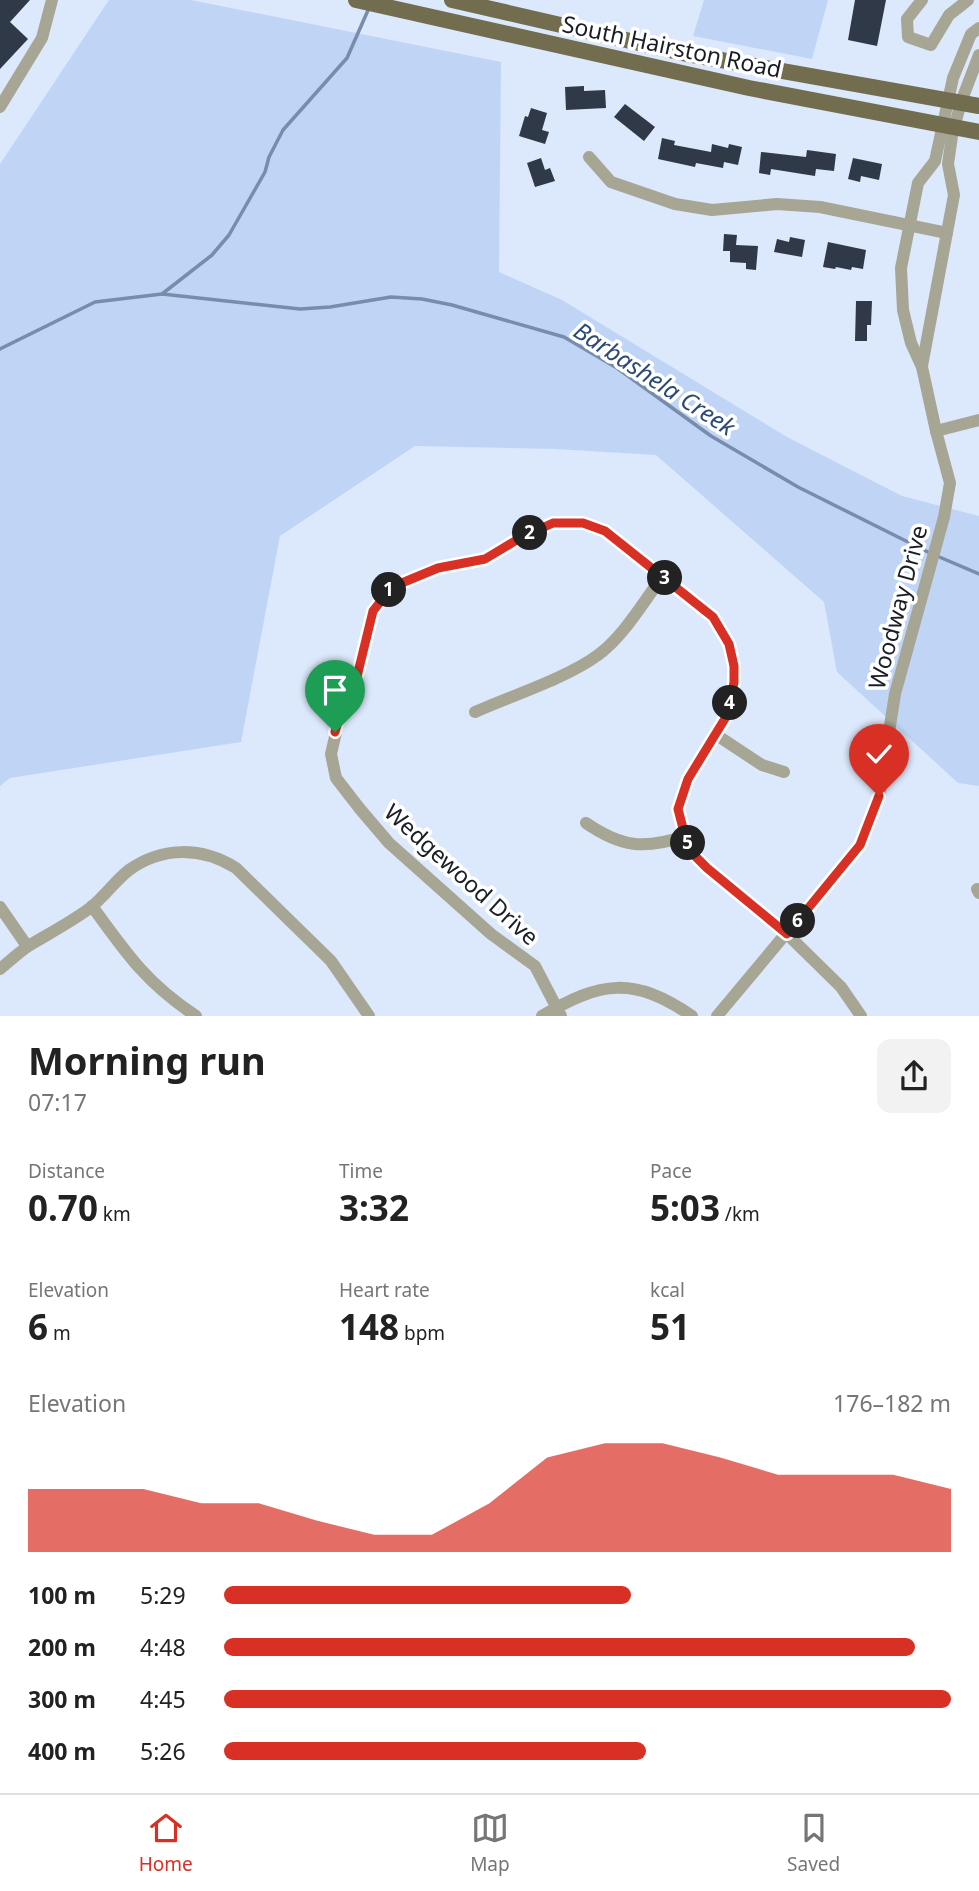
<!DOCTYPE html>
<html lang="en">
<head>
<meta charset="utf-8">
<style>
	body { margin:0; font-family:"Noto Sans",sans-serif; background:#f2f2f2; color:#222; height:100vh; display:flex; flex-direction:column; font-size:26px; white-space:nowrap }
	* { box-sizing:border-box; margin:0 }
	p { font-size:23px; color:#767676 }
	.icon { flex:none; width:38px; height:38px; fill:none; stroke:currentColor; stroke-width:2; stroke-linecap:round; stroke-linejoin:round }
	.map { position:relative; height:1016px; overflow:hidden }
	.details { display:flex; flex-direction:column; background:#fff; flex:1 }
	.details>* { flex:none }
	.pin { position:absolute; display:grid; place-items:center; width:60px; height:60px; color:#fff; margin:-72px -30px; border-radius:50% 50% 50% 0; rotate:-45deg; box-shadow:0 0 7px #0007 }
	.pin .icon { rotate:45deg }
	.km { position:absolute; width:35px; height:35px; margin:-18px; border-radius:50%; background:#222; color:#fff; font-size:19px; line-height:35px; text-align:center }
	.round { display:grid; place-items:center; flex:none; width:74px; height:74px; border-radius:14px; background:#f2f2f2 }
	.head { display:flex; align-items:center; justify-content:space-between; height:119px; padding:0 28px }
	h1 { font-size:38px; font-weight:700; line-height:52px }
	.figures { display:grid; grid-template-columns:repeat(3,1fr); gap:10px; height:119px; padding:7px 28px }
	.figures div { display:grid; align-content:center }
	.figures b { font-size:35px; font-weight:700 }
	.figures small { font-size:19px; font-weight:400 }
	.figures p { font-size:19px }
	.chart { height:196px; padding:14px 28px }
	.chart p { display:flex; justify-content:space-between }
	.chart svg { width:100%; height:126px; margin-top:7px; fill:#d93025; opacity:.7 }
	ul { padding:0 28px; list-style:none; font-size:23px }
	li { display:grid; grid-template-columns:112px 84px 1fr; align-items:center; height:52px }
	li i { height:18px; border-radius:9px; background:#d93025 }
	.tab-bar { display:flex; justify-content:space-around; align-items:center; height:98px; border-top:2px solid #e0e0e0; background:#fff; font-size:19px; color:#767676 }
	.tab-bar a { display:grid; justify-items:center; gap:4px }
	.tab-bar .current { color:#d93025 }
	.map>svg:first-child { display:block }
</style>
</head>
<body>
<div class="map">
<svg width="979" height="1016" viewBox="0 0 979 1016">
	<rect width="100%" height="100%" fill="#dce8fb"/>
	<g fill="#c0d5f6">
		<polygon points="109,0 191,0 501,62 499,272 562,300 787,437 902,496 979,516 979,786 958,783 837,672 824,602 656,455 555,449 415,446 280,536 241,742 10,778 0,786 0,164"/>
		<polygon points="704,0 828,0 812,59 693,36"/>
	</g>
	<g fill="none" stroke-linecap="round" stroke-linejoin="round">
		<g stroke="#788cab" stroke-width="3.5">
			<polyline points="162,294 300,309 330,307 391,297 422,299 452,305 564,337 617,368 711,436 798,487 930,553"/>
			<polyline points="0,349 95,302 162,294 212,255 229,235 265,172 269,157 283,130 347,58 369,8"/>
			<polyline points="937,556 979,574"/>
		</g>
	</g>
	<g fill="#2f3947">
		<polygon points="0,0 30,0 10,22 28,39 0,69"/>
		<polygon points="855,0 886,0 877,46 848,40"/>
		<polygon points="584,86 584,91 605,90 606,108 566,110 565,87"/>
		<polygon points="625,104 655,127 644,141 614,117"/>
		<polygon points="531,108 547,113 542,130 549,132 545,144 519,136 525,116 528,117"/>
		<polygon points="662,138 675,141 674,145 711,152 712,144 728,148 729,144 742,147 738,165 724,162 723,168 696,163 695,167 658,159"/>
		<polygon points="807,150 836,154 834,171 816,169 815,176 771,169 770,175 759,173 761,152 806,157"/>
		<polygon points="541,158 545,170 550,168 555,181 535,187 527,163"/>
		<polygon points="853,158 882,164 879,180 861,176 860,182 848,179"/>
		<polygon points="724,234 737,235 736,245 758,246 756,270 746,269 746,263 730,262 730,251 723,251"/>
		<polygon points="790,237 805,240 802,257 774,252 777,239 789,242"/>
		<polygon points="828,242 866,250 863,269 852,267 851,270 836,267 835,269 823,267"/>
		<polygon points="856,301 872,301 871,325 867,325 867,341 855,341"/>
	</g>
	<g fill="none" stroke-linecap="round" stroke-linejoin="round">
		<g stroke="#a7a594" stroke-width="12">
			<polyline points="922,0 907,19 908,37 931,45 949,15 968,0"/>
			<polyline points="0,107 42,38 52,0"/>
			<polyline points="589,157 611,182 675,204 712,210 777,204 820,207 947,233"/>
			<polyline points="922,366 954,195 948,164 952,136 961,102 979,55"/>
			<polyline points="936,431 979,420"/>
			<path d="M475,712C511,696 567,678 598,655C624,636 643,602 663,576"/>
			<polyline points="715,734 762,765 784,772"/>
			<path d="M586,823C621,847 644,850 685,836"/>
			<polyline points="977,889 979,893"/>
			<path d="M92,906C126,953 146,983 196,1016"/>
			<polyline points="0,907 27,946"/>
			<path d="M0,969C10,961 19,952 30,945C50,933 71,922 90,908C104,897 115,881 129,870C163,846 202,847 236,868L331,961L369,1016"/>
			<path d="M542,1016C601,981 633,976 692,1016"/>
			<polyline points="561,1016 535,966 491,934 389,843 360,809 336,778 331,754 340,715 353,693 373,611 392,587 438,568 485,559 520,538 553,523 583,523 605,531 713,617 729,644 734,666 734,682 729,712 688,779 678,809 685,836 692,851 707,868 787,934 841,987 861,1016"/>
			<polyline points="717,1016 860,845 879,796 895,694 944,517 950,483 936,431 922,367 911,343 903,310 901,268 918,183 935,161 953,78 971,34 979,28"/>
		</g>
		<g stroke="#726d4f" stroke-width="16">
			<polyline points="356,0 749,88 979,132"/>
			<polyline points="452,0 687,54 979,106"/>
		</g>
	</g>
	<g fill="none" stroke-linecap="round" stroke-linejoin="round">
		<g stroke="#fff" stroke-width="14">
			<polyline id="route" points="335,732 340,715 353,693 373,611 392,587 438,568 485,559 520,538 553,523 583,523 605,531 713,617 729,644 734,666 734,682 729,712 688,779 678,809 685,836 691,852 707,868 787,934 860,845 879,796"/>
		</g>
		<use href="#route" stroke="#d93025" stroke-width="9"/>
	</g>
	<g text-anchor="middle" dominant-baseline="central" stroke-width="7" stroke-linejoin="round" paint-order="stroke">
		<g font-size="23" fill="#191e24" stroke="#fff">
			<text transform="translate(672 46) rotate(12)">South Hairston Road</text>
			<text transform="translate(897 607) rotate(-75)">Woodway Drive</text>
			<text transform="translate(462 874) rotate(42)">Wedgewood Drive</text>
		</g>
		<g font-size="24" font-style="italic" fill="#2d4975" stroke="#fff">
			<text transform="translate(655 378) rotate(33)">Barbashela Creek</text>
		</g>
	</g>
</svg>
<div class="pin" style="left:335px;top:732px;background:#1e9e55"><svg class="icon" aria-label="arrive" viewBox="0 0 24 24"><path d="M6 21V4h12l-3 4 3 4H6"/></svg></div>
<div class="pin" style="left:879px;top:796px;background:#d93025"><svg class="icon" aria-label="check" viewBox="0 0 24 24"><path d="M5 12l5 5 9-10"/></svg></div>
<b class="km" style="left:389px;top:590px">1</b>
<b class="km" style="left:530px;top:533px">2</b>
<b class="km" style="left:665px;top:578px">3</b>
<b class="km" style="left:730px;top:703px">4</b>
<b class="km" style="left:688px;top:843px">5</b>
<b class="km" style="left:798px;top:921px">6</b>
</div>
<section class="details">
<div class="head"><div><h1>Morning run</h1><p>07:17</p></div><a class="round"><svg class="icon" aria-label="share" viewBox="0 0 24 24"><path d="M12 15V3M7 8l5-5 5 5M5 13v7h14v-7"/></svg></a></div>
<div class="figures">
<div><p>Distance</p><b>0.70<small> km</small></b></div>
<div><p>Time</p><b>3:32</b></div>
<div><p>Pace</p><b>5:03<small> /km</small></b></div>
</div>
<div class="figures">
<div><p>Elevation</p><b>6<small> m</small></b></div>
<div><p>Heart rate</p><b>148<small> bpm</small></b></div>
<div><p>kcal</p><b>51</b></div>
</div>
<div class="chart"><p><span>Elevation</span>176–182 m</p>
<svg viewBox="0 0 160 44" preserveAspectRatio="none"><path d="M0 44V22L10 22L20 22L30 27L40 27L50 33L60 38L70 38L80 27L90 11L100 6L110 6L120 11L130 17L140 17L150 17L160 22V44z"/></svg>
</div>
<ul>
<li><b>100 m</b>5:29<i style="width:56%"></i></li>
<li><b>200 m</b>4:48<i style="width:95%"></i></li>
<li><b>300 m</b>4:45<i style="width:100%"></i></li>
<li><b>400 m</b>5:26<i style="width:58%"></i></li>
</ul>
</section>
<nav class="tab-bar">
<a class="current"><svg class="icon" aria-label="home" viewBox="0 0 24 24"><path d="M3 11l9-7 9 7M6 9v11h12V9"/></svg>Home</a>
<a><svg class="icon" aria-label="map" viewBox="0 0 24 24"><path d="M3 6l6-2 6 2 6-2v14l-6 2-6-2-6 2zM9 4v14M15 6v14"/></svg>Map</a>
<a><svg class="icon" aria-label="saved" viewBox="0 0 24 24"><path d="M7 4h10v16l-5-4-5 4z"/></svg>Saved</a>
</nav>
</body>
</html>
